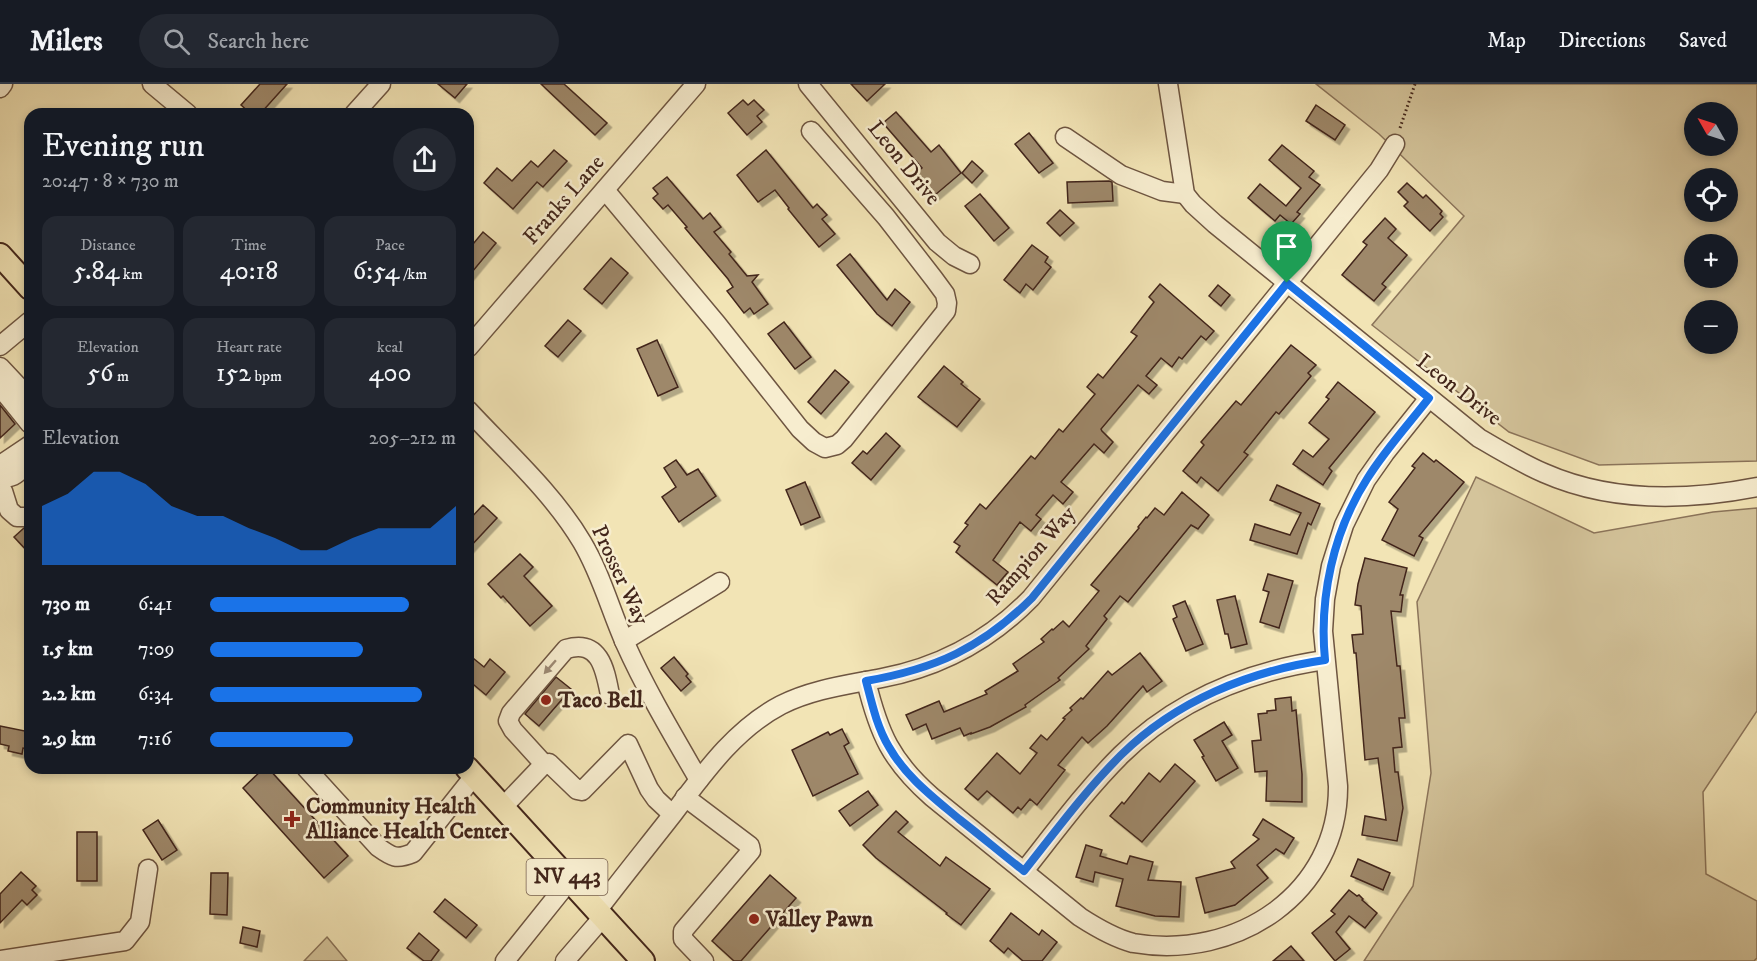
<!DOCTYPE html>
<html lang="en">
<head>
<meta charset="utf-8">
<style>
	body { margin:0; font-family:"IM FELL DW Pica",serif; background:#242831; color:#f1f3f6; height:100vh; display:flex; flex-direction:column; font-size:22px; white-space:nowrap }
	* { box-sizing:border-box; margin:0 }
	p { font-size:20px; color:#9ea1a6 }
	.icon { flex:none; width:33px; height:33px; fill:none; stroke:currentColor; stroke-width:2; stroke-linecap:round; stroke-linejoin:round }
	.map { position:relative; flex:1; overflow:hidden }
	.drawer { position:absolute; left:24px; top:24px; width:450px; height:666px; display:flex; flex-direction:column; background:#171b24; border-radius:18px; box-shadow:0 3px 9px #0003 }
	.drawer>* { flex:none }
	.needle { width:39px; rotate:309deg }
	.tools { position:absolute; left:1684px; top:18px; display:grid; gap:12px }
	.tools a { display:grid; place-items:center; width:54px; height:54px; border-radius:50%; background:#171b24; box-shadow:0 3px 9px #0003; font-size:30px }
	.pin { position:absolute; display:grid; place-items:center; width:51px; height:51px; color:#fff; margin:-62px -26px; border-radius:50% 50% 50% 0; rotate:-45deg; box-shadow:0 0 6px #0007 }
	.pin .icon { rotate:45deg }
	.round { display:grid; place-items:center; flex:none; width:63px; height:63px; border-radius:32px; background:#242831 }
	.headline { display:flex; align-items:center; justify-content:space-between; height:102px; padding:0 18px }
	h1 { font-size:33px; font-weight:600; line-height:45px }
	.figures { display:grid; grid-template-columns:repeat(3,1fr); gap:9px; height:102px; padding:6px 18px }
	.figures div { display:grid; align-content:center; border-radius:15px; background:#242831; text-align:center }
	.figures b { font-size:26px; font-weight:600 }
	.figures small { font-size:16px; font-weight:400 }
	.figures p { font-size:16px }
	.chart { height:168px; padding:12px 18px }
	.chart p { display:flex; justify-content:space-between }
	.chart svg { width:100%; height:108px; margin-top:6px; fill:#1a73e8; opacity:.7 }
	ul { padding:0 18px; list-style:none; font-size:20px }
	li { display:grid; grid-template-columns:96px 72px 1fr; align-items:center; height:45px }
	li i { height:15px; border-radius:8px; background:#1a73e8 }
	header { display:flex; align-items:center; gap:36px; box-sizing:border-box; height:84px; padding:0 30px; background:#171b24; border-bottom:2px solid #363941 }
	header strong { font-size:28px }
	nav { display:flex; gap:33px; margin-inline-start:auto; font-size:21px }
	.search { width:420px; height:54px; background:#242831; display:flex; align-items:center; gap:15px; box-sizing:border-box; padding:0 21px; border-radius:33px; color:#9ea1a6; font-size:22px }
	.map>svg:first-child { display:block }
</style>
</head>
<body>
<header>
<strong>Milers</strong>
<div class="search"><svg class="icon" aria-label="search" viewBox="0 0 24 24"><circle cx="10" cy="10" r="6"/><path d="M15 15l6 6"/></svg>Search here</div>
<nav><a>Map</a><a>Directions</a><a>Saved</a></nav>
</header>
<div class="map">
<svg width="1757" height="877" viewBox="0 0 1757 877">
	<defs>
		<filter id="shadow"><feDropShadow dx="4.5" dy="4.5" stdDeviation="0" flood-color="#0004"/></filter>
	</defs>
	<rect width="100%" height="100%" fill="#f2e4b5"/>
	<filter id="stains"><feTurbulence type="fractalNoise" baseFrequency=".00333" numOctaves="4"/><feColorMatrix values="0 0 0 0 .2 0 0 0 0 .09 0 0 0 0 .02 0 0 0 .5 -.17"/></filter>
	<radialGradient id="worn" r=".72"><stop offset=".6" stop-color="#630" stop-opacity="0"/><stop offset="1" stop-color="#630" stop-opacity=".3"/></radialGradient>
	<g fill="#d4c49b" stroke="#8b745a" stroke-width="1.5" fill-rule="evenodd">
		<path d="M1316,0H1757V377L1599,381L1509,348L1372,241L1464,132L1379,50ZM1695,28H1728V62H1695ZM1695,94H1728V128H1695ZM1695,160H1728V194H1695ZM1695,226H1728V260H1695Z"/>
		<polygon points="1476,393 1594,449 1713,428 1757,424 1757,627 1703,708 1706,790 1757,817 1757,874 1754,877 1364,877 1413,802 1431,689 1417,518"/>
		<polygon points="327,853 347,877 304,877"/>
	</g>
	<g fill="#9e886b" stroke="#42251a" stroke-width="1.5" filter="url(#shadow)">
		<polygon points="260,0 287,0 260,30 251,30 241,21"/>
		<polygon points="438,0 467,0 455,14"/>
		<polygon points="541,0 564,0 607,39 595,51"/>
		<polygon points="851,0 885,0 867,17"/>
		<polygon points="743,16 748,21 754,16 764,26 757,32 762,38 747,51 728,29"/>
		<polygon points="1316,21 1345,41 1335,56 1306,37"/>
		<polygon points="896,28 931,68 939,61 961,89 935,111 917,88 922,84 883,39"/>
		<polygon points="1029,49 1053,79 1039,89 1015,60"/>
		<polygon points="1282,61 1314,87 1309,93 1320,101 1297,128 1300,130 1291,140 1280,131 1275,137 1248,114 1260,100 1286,122 1301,104 1269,76"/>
		<polygon points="554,66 567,77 543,103 537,98 513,125 484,99 497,84 512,97 531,77 538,83"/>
		<polygon points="766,66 813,124 817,120 827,131 822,135 835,150 819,163 788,125 789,124 775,106 758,118 737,91"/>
		<polygon points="972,77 983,87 972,99 962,89"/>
		<polygon points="667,93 703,135 710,129 721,143 714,148 731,168 729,170 747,192 758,191 752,198 768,220 754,230 750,224 744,229 727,207 733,203 728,195 685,144 687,143 668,121 663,125 653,114 658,110 653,104"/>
		<polygon points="1109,97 1112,98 1113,117 1068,119 1067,98"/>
		<polygon points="1407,99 1423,114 1426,111 1442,127 1440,130 1443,133 1430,147 1404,122 1408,118 1398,108"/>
		<polygon points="980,110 1009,144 994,157 965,122"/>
		<polygon points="1060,126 1074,139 1060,152 1047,139"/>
		<polygon points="1385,134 1396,145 1388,154 1407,171 1382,200 1386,203 1374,217 1342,191 1367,161 1363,158"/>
		<polygon points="483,148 496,159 468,193 468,166"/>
		<polygon points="1032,161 1048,173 1045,178 1051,183 1033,206 1026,200 1020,209 1004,196"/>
		<polygon points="850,170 887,216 895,205 910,218 892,242 877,230 837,181"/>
		<polygon points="611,174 628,189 602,220 584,205"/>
		<polygon points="1160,200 1214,247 1206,256 1201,252 1182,275 1179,273 1172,283 1161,274 1146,292 1157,301 1149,310 1138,301 1101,345 1102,347 1113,358 1104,369 1094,360 1061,398 1073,408 1063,420 1053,411 1036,431 1041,435 1031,447 1020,438 993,476 1008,488 997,501 956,468 960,462 954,458 968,441 965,439 980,420 986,425 1031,372 1035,375 1059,345 1063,348 1095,310 1087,303 1098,290 1103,294 1137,252 1131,248 1154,218 1149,213"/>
		<polygon points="1218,201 1230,211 1221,222 1209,212"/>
		<polygon points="568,236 581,247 558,273 545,262"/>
		<polygon points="784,238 811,273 795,285 768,250"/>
		<polygon points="657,256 678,303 658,312 637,265"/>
		<polygon points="1291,261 1316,281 1308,289 1311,292 1279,330 1276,328 1244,368 1248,371 1218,407 1201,393 1197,399 1183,387 1204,361 1201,358 1236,317 1241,321"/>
		<polygon points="944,282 963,298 961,300 980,315 957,343 918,313"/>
		<polygon points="835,286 849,298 821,330 808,318"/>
		<polygon points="1338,298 1375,328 1329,384 1332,387 1323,401 1293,380 1303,366 1313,373 1329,355 1309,339 1329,315 1326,313"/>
		<polygon points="0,321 15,340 0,354"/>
		<polygon points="886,349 900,362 871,396 852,379 863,367 867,370"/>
		<polygon points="1423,369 1434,378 1436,376 1464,398 1419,452 1423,454 1414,472 1382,456 1398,425 1389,418 1415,384 1412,382"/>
		<polygon points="676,376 687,391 698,385 716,412 679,438 662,413 676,403 664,384"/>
		<polygon points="805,398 820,433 801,441 786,406"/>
		<polygon points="1277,401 1320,420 1311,441 1308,439 1297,470 1250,456 1255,440 1290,451 1301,429 1270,416"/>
		<polygon points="1182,408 1209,431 1198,445 1191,441 1128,518 1120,512 1104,532 1107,535 1086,562 1089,565 1058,594 1060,596 1025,621 1026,623 990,643 971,650 971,649 964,652 960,644 932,655 926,640 913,646 906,631 939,617 944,628 987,610 985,607 1018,587 1013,580 1044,558 1041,555 1052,545 1053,546 1063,537 1069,543 1099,507 1091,501 1139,444 1138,443 1146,433 1147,434 1155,424 1164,431"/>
		<polygon points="483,421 497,434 468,465 468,437"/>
		<polygon points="24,444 30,444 30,470 14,453"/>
		<polygon points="520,470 533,483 524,492 552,522 530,542 503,512 501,514 488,500"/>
		<polygon points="1365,474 1407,484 1400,511 1403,511 1401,528 1391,527 1397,582 1400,582 1405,634 1399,634 1402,663 1393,664 1395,688 1398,688 1403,724 1397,757 1362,751 1365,732 1386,736 1378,674 1365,676 1356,569 1354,569 1352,551 1363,550 1361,522 1355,521 1358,500"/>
		<polygon points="1268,490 1293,497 1279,544 1260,538 1269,508 1263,506"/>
		<polygon points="1235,512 1247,560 1231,564 1228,550 1225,550 1217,516"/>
		<polygon points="1185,517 1203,560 1186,567 1173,535 1177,533 1173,522"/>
		<polygon points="1140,569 1162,597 1147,608 1143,602 1107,642 1088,659 1082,653 1058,681 1065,686 1037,721 1030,715 1021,726 1018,723 1013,729 987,707 978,716 965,705 997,669 1020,690 1037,669 1030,664 1041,651 1047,656 1065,635 1063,634 1072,626 1070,624 1081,614 1083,615 1108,587 1112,591"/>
		<polygon points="468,570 484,583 490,575 505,588 486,611 468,596"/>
		<polygon points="674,573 688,590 686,592 691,598 681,607 661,584"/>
		<polygon points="556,593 571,605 539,642 525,630"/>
		<polygon points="1291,613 1292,627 1296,626 1302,690 1302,718 1266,717 1267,687 1255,688 1252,657 1261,656 1258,630 1267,629 1267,627 1276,626 1275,615"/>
		<polygon points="1224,638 1232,651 1222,657 1238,684 1216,697 1202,673 1204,672 1194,656"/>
		<polygon points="0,642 30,648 30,665 23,664 22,670 8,667 9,662 0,660"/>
		<polygon points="842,645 849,659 844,662 858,690 813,712 792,666 828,648 830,651"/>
		<polygon points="1175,680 1195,697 1142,758 1110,732 1122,718 1124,720 1149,689 1160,698"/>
		<polygon points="264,684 268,684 348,772 324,794 243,704"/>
		<polygon points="868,707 878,721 850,742 839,727"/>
		<polygon points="896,727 908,738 898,748 940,782 946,773 990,805 961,841 946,830 947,829 876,774 863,761"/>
		<polygon points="1263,735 1294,754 1284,770 1276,765 1257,781 1268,794 1235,821 1205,829 1196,794 1235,784 1231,778 1259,755 1253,751"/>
		<polygon points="158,736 177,766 162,776 143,746"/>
		<rect x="77" y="748" width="20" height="49"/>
		<polygon points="1086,761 1102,766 1100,772 1127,780 1130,772 1153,778 1148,796 1181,798 1179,833 1155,832 1116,822 1123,795 1095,788 1093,798 1076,793"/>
		<polygon points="1358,775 1390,789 1383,806 1351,792"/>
		<polygon points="21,788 36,802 32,806 37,811 27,821 22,816 0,839 0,810"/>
		<polygon points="211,789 228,789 227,831 210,830"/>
		<polygon points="770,791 796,814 741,877 734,877 712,857"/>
		<polygon points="1349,806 1357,812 1359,811 1363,815 1362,816 1377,829 1365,844 1349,832 1336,848 1350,865 1335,877 1312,849 1335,830 1331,827"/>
		<polygon points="445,815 477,841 466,854 434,828"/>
		<polygon points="1011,829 1039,851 1042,846 1057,858 1042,877 1023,877 1008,864 1004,869 990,857"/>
		<polygon points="243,843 260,847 257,863 240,859"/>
		<polygon points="419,849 439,866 431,877 424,877 407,864"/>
		<polygon points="1291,862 1304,877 1273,877"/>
	</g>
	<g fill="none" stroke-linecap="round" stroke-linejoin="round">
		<g stroke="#6e5541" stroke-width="21">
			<g id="minor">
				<polyline points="152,0 188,30"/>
				<polyline points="808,0 937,158 954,172 970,180"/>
				<path d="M1168,0L1185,110L1193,120L1215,140L1479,354C1501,367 1521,379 1544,389C1612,419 1686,417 1757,403"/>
				<polyline points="0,4 3,0"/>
				<polyline points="354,30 381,0"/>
				<polyline points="1065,53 1121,91 1162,107 1185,110"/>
				<polyline points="605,106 717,240 800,345 814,358 825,364 837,361 844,355 946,227 947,219 945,210 934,195 886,133 811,47"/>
				<polyline points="0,262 30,237"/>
				<polyline points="468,264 696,0"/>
				<polyline points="0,283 30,315"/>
				<polyline points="0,303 30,340"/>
				<path d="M468,326C506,367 553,409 582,458C601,490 610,525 625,559C646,606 673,651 699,696"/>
				<polyline points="0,381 30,361"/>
				<path d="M0,394C21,395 25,380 29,363"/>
				<polyline points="3,407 9,426 17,433 28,433 30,431"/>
				<polyline points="624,557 720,498"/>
				<path d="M866,597C879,650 891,677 932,713L1080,833C1097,844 1114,854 1133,859C1237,877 1339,809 1338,702L1323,547L1325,515L1331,482L1344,441L1366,396L1385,369L1429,314"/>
				<path d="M544,680L513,646L508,637L511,629L566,565C600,555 605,585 610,611"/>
				<path d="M306,684L378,763C392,773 396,776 413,769L474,692"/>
				<polyline points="685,713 750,762 751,767 683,847 683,855 704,877"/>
				<polyline points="503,723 544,680 549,679 577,706 582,707 628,660 649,705 656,715 672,730"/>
				<path d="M1024,787C1055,748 1085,707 1121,671C1177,616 1249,587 1325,576"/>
				<path d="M597,827C622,794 648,762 673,730C704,689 735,645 781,621C813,605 847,601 882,594C940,583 990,556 1031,514L1379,86L1395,60"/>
				<polyline points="0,876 125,857 140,838 148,785"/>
				<polyline points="505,877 570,796"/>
				<polyline points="565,877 603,833"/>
			</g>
		</g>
		<g stroke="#42251a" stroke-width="26">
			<g id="major">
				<polyline points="0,171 30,204"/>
				<polyline points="467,684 643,877"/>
			</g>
		</g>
		<polyline stroke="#42251a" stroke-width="3" stroke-dasharray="1.5 3" stroke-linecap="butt" points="1400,44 1415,0"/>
		<use href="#minor" stroke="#f7edcf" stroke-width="18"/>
		<use href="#major" stroke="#f2e4b5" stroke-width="22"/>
	</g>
	<defs><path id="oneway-solid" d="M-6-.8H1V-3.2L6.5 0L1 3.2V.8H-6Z" transform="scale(1.5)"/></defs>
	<use fill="#9c8974" href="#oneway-solid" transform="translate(550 583) rotate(131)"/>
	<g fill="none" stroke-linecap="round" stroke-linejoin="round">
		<g stroke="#fff" stroke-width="12">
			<path id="route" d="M1287,199L1429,314C1408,341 1385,366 1367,395C1333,448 1319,514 1325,576C1249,587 1176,617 1121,671C1085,707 1055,748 1024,787C1002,770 981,752 959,735C933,713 906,693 889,663C877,643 872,620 866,597C935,585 982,564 1032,514Z"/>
		</g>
		<use href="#route" stroke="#1a73e8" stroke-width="8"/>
	</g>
	<g fill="#8f2418" stroke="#f7edcf" stroke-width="2">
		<circle cx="546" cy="616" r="6"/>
		<path d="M289 726h6v6h6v6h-6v6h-6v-6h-6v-6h6z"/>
		<circle cx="754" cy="835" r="6"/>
	</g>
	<g text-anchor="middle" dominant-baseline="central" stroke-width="5" stroke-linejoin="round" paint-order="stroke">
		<rect fill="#f7edcf" stroke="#786150" stroke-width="1.5" x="526.5" y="775" width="81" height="36" rx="4.5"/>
		<g font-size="21" font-weight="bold" fill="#42251a">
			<text x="567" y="793">NV 443</text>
		</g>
		<g font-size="22" fill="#42251a" stroke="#f7edcf">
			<text transform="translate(904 79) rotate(51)">Leon Drive</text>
			<text transform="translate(564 116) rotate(-49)">Franks Lane</text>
			<text transform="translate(1459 306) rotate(38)">Leon Drive</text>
			<text transform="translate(1031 472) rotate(-49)">Rampion Way</text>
			<text transform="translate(620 491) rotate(65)">Prosser Way</text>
		</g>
		<g font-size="22" font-weight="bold" fill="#42251a" stroke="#f7edcf" text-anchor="start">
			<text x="558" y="616">Taco Bell</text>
			<text x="306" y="722">Community Health<tspan x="306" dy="25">Alliance Health Center</tspan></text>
			<text x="766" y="835">Valley Pawn</text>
		</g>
	</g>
	<rect width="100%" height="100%" filter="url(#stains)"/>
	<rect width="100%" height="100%" fill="url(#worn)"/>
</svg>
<div class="tools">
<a><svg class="needle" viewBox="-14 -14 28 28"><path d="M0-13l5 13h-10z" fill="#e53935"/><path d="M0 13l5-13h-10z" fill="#9ea1a6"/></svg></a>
<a><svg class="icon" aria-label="locate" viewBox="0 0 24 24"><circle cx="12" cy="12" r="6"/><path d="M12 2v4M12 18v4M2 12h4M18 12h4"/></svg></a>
<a>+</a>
<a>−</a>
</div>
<div class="pin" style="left:1287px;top:199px;background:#1e9e55"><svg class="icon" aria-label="arrive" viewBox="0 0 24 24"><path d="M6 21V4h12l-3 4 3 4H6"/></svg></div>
<section class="drawer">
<div class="headline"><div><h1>Evening run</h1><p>20:47 · 8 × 730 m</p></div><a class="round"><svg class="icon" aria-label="share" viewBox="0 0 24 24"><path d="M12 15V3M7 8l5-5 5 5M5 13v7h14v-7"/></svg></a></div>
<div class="figures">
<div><p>Distance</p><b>5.84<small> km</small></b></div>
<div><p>Time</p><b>40:18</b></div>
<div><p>Pace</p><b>6:54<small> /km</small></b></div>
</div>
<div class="figures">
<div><p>Elevation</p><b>56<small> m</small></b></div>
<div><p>Heart rate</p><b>152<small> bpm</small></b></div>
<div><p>kcal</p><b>400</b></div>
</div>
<div class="chart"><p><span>Elevation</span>205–212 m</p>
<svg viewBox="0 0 160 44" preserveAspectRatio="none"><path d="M0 44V20L10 15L20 6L30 6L40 11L50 20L60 24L70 24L80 29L90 33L100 38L110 38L120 33L130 29L140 29L150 29L160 20V44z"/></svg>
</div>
<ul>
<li><b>730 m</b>6:41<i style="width:81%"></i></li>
<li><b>1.5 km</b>7:09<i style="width:62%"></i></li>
<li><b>2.2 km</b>6:34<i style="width:86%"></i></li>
<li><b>2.9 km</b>7:16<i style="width:58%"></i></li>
</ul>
</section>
</div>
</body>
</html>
